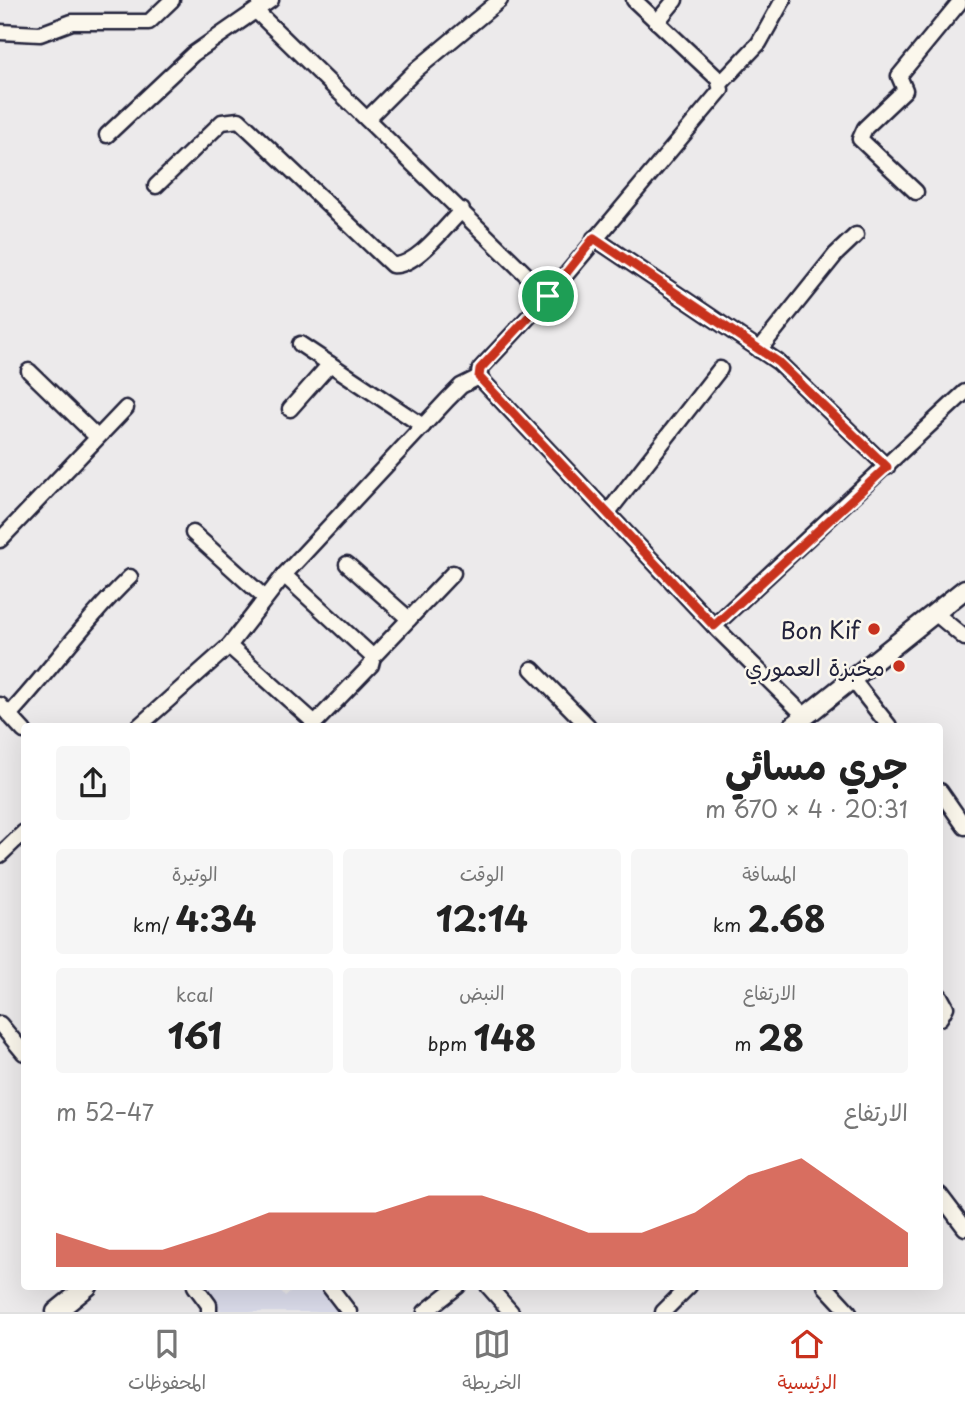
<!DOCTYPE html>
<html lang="ar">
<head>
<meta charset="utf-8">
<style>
	body { margin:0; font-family:"Playpen Sans","Playpen Sans Arabic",sans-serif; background:#f6f6f6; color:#222; direction:rtl; height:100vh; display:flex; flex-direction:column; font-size:26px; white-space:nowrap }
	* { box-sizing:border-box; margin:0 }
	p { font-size:23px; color:#767676 }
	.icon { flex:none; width:38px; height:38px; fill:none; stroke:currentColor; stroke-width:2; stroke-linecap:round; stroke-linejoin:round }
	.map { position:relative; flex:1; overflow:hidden; direction:ltr }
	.panel { position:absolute; left:21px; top:723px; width:922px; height:567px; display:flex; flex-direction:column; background:#fff; border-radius:7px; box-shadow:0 7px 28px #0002; direction:rtl }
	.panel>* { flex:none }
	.pin { position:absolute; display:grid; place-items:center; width:60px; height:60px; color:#fff; margin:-30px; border:4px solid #fff; border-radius:50%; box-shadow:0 2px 7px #0007 }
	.round { display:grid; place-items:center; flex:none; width:74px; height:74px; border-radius:7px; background:#f6f6f6 }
	.headline { display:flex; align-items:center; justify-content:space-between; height:119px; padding:0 35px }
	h1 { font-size:38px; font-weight:700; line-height:52px }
	.metrics { display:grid; grid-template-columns:repeat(3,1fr); gap:10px; height:119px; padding:7px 35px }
	.metrics div { display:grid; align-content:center; border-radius:7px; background:#f6f6f6; text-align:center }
	.metrics b { font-size:35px; font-weight:700 }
	.metrics small { font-size:19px; font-weight:400 }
	.metrics p { font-size:19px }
	.chart { height:196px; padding:14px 35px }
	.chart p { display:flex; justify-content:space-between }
	.chart svg { width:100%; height:126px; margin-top:7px; fill:#c8321e; opacity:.7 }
	.tabs { display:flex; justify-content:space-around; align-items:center; height:98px; border-top:2px solid #e0e0e0; background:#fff; font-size:19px; color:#767676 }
	.tabs a { display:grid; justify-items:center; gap:4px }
	.tabs .on { color:#c8321e }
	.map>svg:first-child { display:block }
</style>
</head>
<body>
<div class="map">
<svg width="965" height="1312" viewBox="0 0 965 1312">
	<rect width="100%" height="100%" fill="#eceaeb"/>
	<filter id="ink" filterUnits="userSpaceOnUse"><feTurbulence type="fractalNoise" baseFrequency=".0143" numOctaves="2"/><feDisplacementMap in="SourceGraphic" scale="14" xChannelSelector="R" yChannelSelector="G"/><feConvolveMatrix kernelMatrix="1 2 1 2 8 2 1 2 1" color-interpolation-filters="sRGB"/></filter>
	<g filter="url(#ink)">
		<polygon fill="#dadbea" points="202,1286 277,1286 285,1296 297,1286 318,1286 339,1312 222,1312"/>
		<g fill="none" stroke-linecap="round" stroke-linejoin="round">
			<g stroke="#22223b" stroke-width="19">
				<g id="minor">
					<polyline points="634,0 718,79 721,90 548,296 480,369 479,377 714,626 805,716"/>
					<polyline points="256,11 548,296"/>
					<polyline points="657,22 675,0"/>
					<polyline points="0,32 40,34 72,22 149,22 172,0"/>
					<polyline points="721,83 759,43 783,0"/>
					<polyline points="367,119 416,70 500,0"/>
					<polyline points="107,135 193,54 271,0"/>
					<path d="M156,186L222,122L239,120L392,265C415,268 446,226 462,210"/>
					<polyline points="916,192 860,139 865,128 905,90 899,76 959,3"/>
					<polyline points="594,238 778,362 887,467"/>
					<polyline points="300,344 423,426"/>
					<polyline points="759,350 836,254 856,235"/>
					<polyline points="29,371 97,437"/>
					<polyline points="290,409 330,364"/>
					<polyline points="609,511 720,369"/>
					<polyline points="193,533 265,598"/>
					<polyline points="0,540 126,408"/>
					<polyline points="347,564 409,619"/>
					<polyline points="284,575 373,657 371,665 312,726"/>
					<polyline points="935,613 965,638"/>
					<polyline points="714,626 965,392"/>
					<polyline points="229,646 315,723"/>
					<polyline points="373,657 453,573"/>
					<polyline points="532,669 588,726"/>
					<polyline points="852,679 889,726"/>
					<polyline points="0,705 24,731"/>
					<path d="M9,715C51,670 85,620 130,577"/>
					<polyline points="139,726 229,646 284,575 448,399 461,386 479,377"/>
					<polyline points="940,791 965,827"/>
					<polyline points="0,855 24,832"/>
					<polyline points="940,996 946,1007 940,1018"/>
					<polyline points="0,1024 24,1053"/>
					<polyline points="940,1195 965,1228"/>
					<polyline points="195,1286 209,1305 209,1312"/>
					<polyline points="329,1286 349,1312"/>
					<polyline points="488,1286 511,1312"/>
					<polyline points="825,1286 849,1312"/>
					<polyline points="425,1312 458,1286"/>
					<polyline points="663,1312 689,1286"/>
				</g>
			</g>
			<g stroke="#22223b" stroke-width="23">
				<g id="major">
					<polyline points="793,726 965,589"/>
					<polyline points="56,1312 88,1286"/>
				</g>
			</g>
			<use href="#minor" stroke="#fbf7ec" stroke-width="14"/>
			<use href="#major" stroke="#fbf7ec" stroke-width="18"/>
		</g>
	</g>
	<g fill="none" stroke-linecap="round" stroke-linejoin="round" filter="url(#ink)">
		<g stroke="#fff" stroke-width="14">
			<polygon id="route" points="594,238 778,362 887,467 714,626 479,377 480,369 548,296"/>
		</g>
		<use href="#route" stroke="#c8321e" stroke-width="9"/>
	</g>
	<g fill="#c8321e" stroke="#fbf7ec" stroke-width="2.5">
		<circle cx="874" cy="629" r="7"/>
		<circle cx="899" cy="666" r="7"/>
	</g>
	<g text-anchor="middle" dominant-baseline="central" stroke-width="5" stroke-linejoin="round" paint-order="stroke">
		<g font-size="23" fill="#22223b" stroke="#fbf7ec" text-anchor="end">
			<text x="860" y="629">Bon Kif</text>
			<text x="885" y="666">مخبزة العموري</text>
		</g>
	</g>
</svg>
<div class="pin" style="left:548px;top:296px;background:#1e9e55"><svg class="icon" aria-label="arrive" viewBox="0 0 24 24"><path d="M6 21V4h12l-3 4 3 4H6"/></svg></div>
<section class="panel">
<div class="headline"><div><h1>جري مسائي</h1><p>20:31 · 4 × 670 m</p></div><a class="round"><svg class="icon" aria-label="share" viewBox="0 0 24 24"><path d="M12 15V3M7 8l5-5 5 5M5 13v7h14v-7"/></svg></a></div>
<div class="metrics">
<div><p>المسافة</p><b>2.68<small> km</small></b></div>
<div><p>الوقت</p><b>12:14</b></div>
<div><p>الوتيرة</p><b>4:34<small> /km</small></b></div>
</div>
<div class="metrics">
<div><p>الارتفاع</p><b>28<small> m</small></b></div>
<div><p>النبض</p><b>148<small> bpm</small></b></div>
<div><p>kcal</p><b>161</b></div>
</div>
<div class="chart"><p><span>الارتفاع</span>47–52 m</p>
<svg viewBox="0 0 160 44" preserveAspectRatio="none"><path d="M0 44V32L10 38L20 38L30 32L40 25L50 25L60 25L70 19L80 19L90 25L100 32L110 32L120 25L130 12L140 6L150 19L160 32V44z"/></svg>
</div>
</section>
</div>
<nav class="tabs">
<a class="on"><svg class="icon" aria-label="home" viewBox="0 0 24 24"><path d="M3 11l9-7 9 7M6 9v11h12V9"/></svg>الرئيسية</a>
<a><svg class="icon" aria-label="map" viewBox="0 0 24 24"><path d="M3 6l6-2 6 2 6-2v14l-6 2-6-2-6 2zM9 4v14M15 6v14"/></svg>الخريطة</a>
<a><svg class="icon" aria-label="saved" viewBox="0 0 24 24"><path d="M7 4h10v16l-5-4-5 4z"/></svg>المحفوظات</a>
</nav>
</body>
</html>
